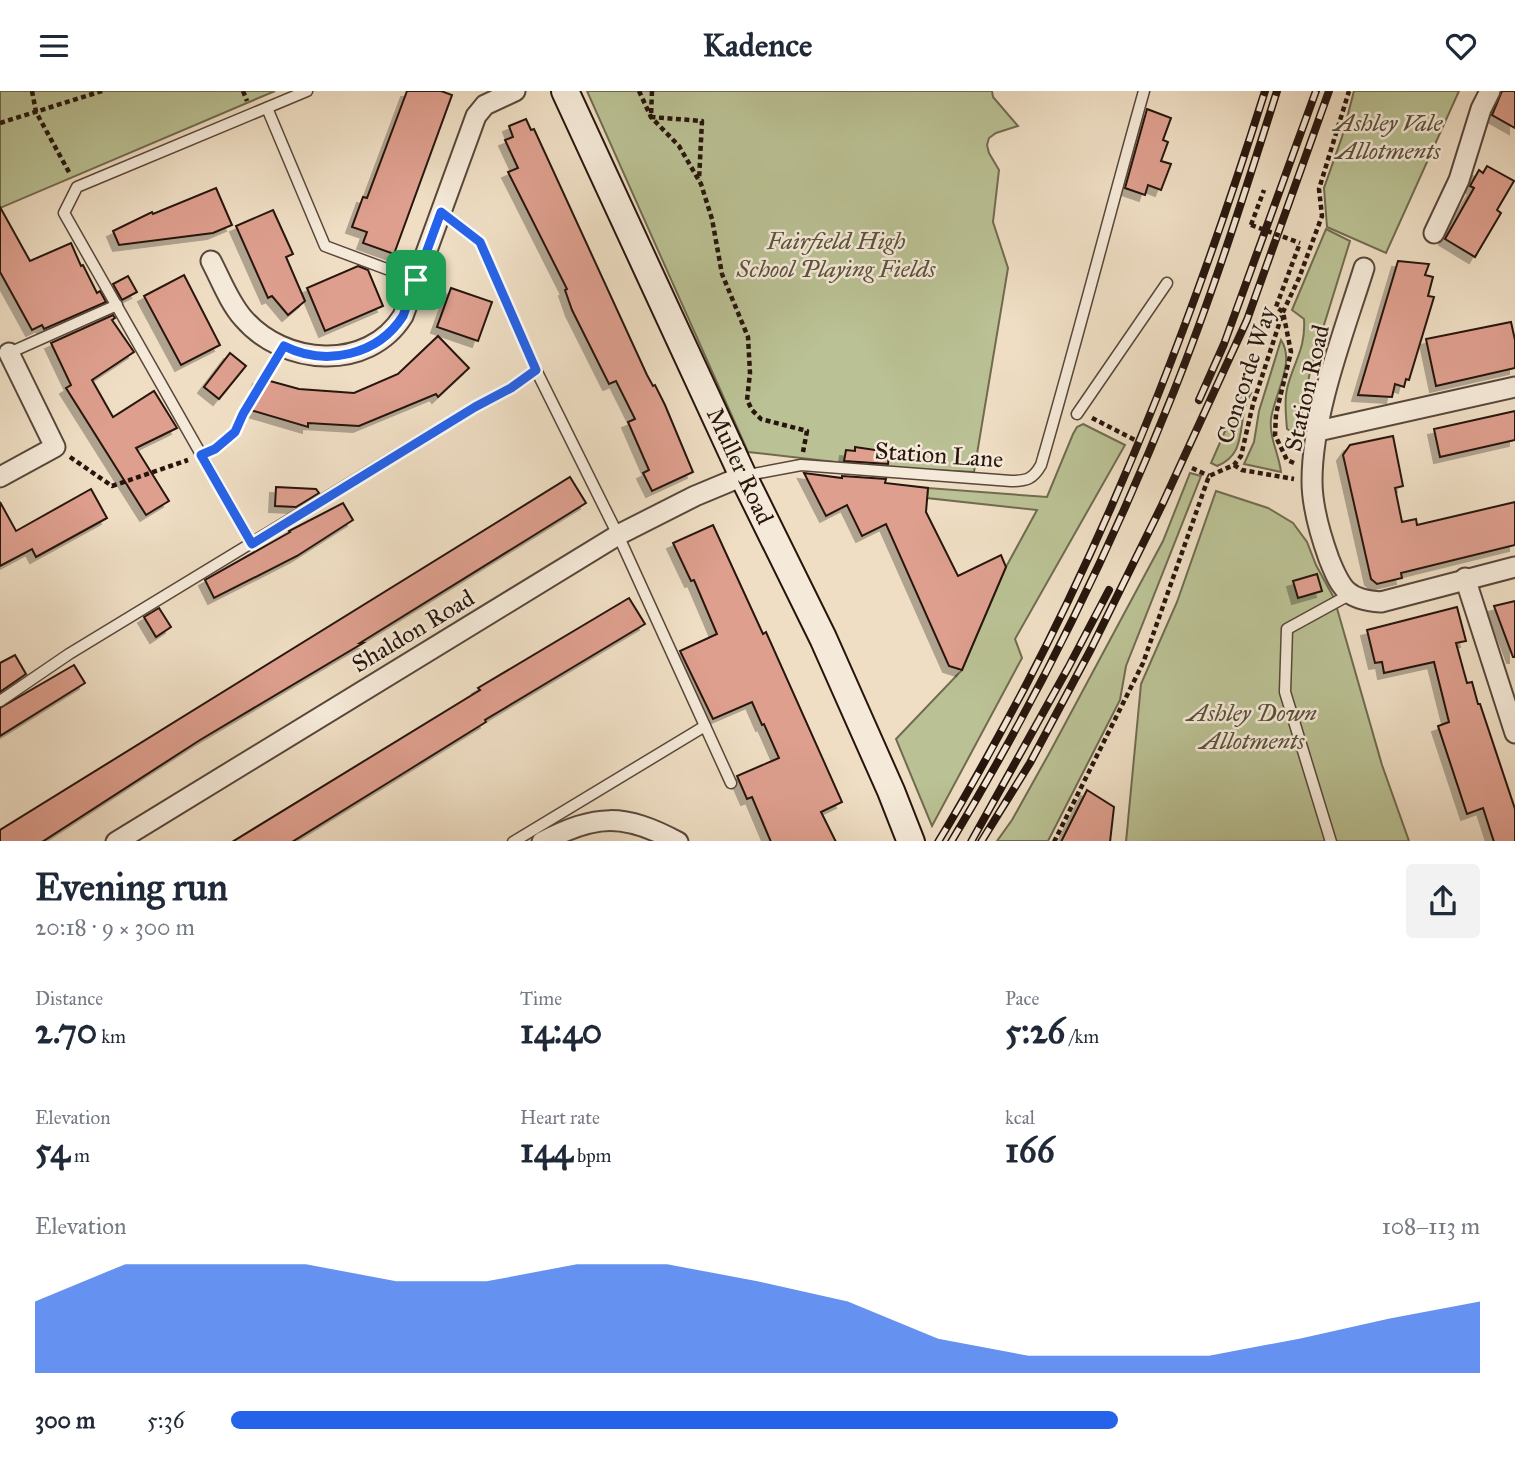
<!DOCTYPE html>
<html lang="en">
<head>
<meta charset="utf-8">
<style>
	body { margin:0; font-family:"IM FELL Great Primer",serif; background:#f2f2f3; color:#1f2937; height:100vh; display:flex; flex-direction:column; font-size:26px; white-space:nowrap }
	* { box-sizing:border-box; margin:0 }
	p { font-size:23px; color:#747a83 }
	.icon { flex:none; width:38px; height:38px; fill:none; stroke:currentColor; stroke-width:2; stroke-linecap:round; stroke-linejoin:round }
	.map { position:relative; height:750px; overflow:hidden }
	.details { display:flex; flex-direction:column; background:#fff; flex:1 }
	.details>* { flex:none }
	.pin { position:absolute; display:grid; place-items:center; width:60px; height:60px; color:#fff; margin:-30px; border-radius:14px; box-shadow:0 4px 10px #0006 }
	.round { display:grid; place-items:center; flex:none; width:74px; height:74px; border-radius:7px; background:#f2f2f3 }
	.summary { display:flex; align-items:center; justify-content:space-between; height:119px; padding:0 35px }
	h1 { font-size:38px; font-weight:700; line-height:52px }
	.metrics { display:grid; grid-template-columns:repeat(3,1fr); gap:10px; height:119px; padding:7px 35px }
	.metrics div { display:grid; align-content:center }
	.metrics b { font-size:35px; font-weight:700 }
	.metrics small { font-size:19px; font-weight:400 }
	.metrics p { font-size:19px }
	.chart { height:196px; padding:14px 35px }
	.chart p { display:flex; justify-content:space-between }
	.chart svg { width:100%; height:126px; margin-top:7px; fill:#2563eb; opacity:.7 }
	ul { padding:0 35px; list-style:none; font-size:23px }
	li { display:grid; grid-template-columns:112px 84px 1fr; align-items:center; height:52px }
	li i { height:18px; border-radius:9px; background:#2563eb }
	header { display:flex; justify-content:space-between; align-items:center; height:91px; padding:0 35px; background:#fff; font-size:32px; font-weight:700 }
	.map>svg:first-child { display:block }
</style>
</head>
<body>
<header><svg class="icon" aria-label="menu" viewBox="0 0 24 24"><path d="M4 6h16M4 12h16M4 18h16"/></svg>Kadence<svg class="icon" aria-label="heart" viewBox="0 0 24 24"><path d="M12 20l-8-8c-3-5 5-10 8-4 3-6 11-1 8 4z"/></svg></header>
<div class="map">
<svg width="1515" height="751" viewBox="0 0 1515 751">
	<defs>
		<filter id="shadow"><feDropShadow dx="-6" dy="6" stdDeviation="0" flood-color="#0004"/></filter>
	</defs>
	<rect width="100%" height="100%" fill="#efdec4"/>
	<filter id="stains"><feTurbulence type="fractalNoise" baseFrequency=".00286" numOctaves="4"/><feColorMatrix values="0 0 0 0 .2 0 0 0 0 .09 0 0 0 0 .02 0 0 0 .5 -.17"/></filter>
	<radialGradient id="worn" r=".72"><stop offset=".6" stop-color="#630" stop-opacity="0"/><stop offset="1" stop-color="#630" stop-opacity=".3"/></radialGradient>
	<g fill="#bac194" stroke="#706b50" stroke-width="2">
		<polygon points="0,0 275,0 0,117"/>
		<polygon points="587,0 992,0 993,6 1018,35 996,42 989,47 987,54 989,62 999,79 993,131 1008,177 974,381 887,377 748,361"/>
		<polygon points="1354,0 1459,0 1386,162 1327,136 1324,97 1342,46"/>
		<path d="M1326,138L1350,150L1311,276L1296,350L1292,341L1287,338C1286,325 1284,311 1287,298C1293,271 1306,259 1304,228L1292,219Z"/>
		<path d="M1281,249C1296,271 1274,304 1271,328C1269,347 1279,363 1281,381L1244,373L1254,351L1259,320Z"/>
		<path d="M1243,299L1251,302C1235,329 1250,362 1217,375L1211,372Z"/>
		<polygon points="1083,333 1125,354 1015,548 1022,567 932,735 896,648 962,579 1006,476 1037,419 927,407 928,397 1047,406 1073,343 1077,336"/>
		<polygon points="1190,382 1201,385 1126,575 1120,609 1048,750 997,750 1012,729 1051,659 1163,450"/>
		<polygon points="1216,400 1268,417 1293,432 1307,451 1316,474 1334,507 1382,674 1409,750 1126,751 1141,593 1177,511"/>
	</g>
	<g fill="#de9f8e" stroke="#27150d" stroke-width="2" filter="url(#shadow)">
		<polygon points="407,0 441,0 452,4 394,163 363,152 367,141 352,136 363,106 367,107"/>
		<polygon points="1502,0 1515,0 1515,37 1492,24"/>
		<polygon points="1147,18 1171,27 1163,49 1168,51 1161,70 1171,73 1161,99 1148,94 1145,104 1125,97"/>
		<polygon points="526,28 531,39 534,38 647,284 653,295 655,294 665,314 693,381 652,400 643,382 649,379 628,331 635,328 616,290 609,293 572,219 565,199 567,198 508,81 518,77 505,49 513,46 509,35"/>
		<polygon points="1487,75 1514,90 1497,119 1501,122 1475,166 1445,148 1474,97 1470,95 1479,79 1483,82"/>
		<polygon points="216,97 232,134 213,142 119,154 113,140 152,121 153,123"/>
		<polygon points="0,116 30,170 71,152 81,175 83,174 97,202 100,200 106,211 44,238 42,234 32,239 0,181"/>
		<polygon points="273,119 293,163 286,166 305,210 288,224 272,205 268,207 236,135"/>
		<polygon points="1398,170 1429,173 1425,184 1433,186 1428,205 1434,206 1409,289 1406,288 1404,296 1395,293 1392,306 1358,304"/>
		<polygon points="358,175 368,179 383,215 325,240 307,197"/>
		<polygon points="184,184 220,254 181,274 144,205"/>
		<polygon points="128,185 137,201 122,209 113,193"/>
		<polygon points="451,197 492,211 478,250 437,236"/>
		<polygon points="113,224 115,227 112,229 134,261 92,289 113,326 154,300 177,337 136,357 169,410 146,424 66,297 71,294 51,252"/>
		<polygon points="1511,231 1515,249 1515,277 1436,295 1426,248"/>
		<polygon points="438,245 469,277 438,306 436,303 359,335 308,332 308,336 247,318 259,287 299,298 354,302 398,283"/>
		<polygon points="230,262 246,275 219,308 204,296"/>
		<polygon points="1515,320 1515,349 1440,366 1434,338"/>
		<polygon points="1393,345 1403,395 1395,397 1402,431 1416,428 1417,434 1515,411 1515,454 1401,482 1402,487 1377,493 1371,488 1343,364 1350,354"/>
		<polygon points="855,356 882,360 881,364 889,365 888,373 844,370 846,359 855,360"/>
		<polygon points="804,382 842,387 842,385 886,388 885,392 928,397 926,421 958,485 1001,464 1006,476 962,579 949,575 886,433 862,445 847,414 826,425"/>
		<polygon points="570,386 586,412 360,552 363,552 200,649 42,751 0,751 0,739"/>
		<polygon points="276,396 316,398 319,402 296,416 275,415"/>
		<polygon points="91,398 107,427 36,466 32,458 0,475 0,411 16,440"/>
		<polygon points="343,412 353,429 297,465 214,507 205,489 290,441 289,440"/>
		<polygon points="713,434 763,543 766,541 842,711 821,721 836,751 771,751 752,706 747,708 737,685 779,667 764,633 762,634 752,611 713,628 680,560 717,543 694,489 691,490 673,452"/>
		<polygon points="1317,483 1322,500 1298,507 1293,490"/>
		<polygon points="629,507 645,533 485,629 486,631 407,680 292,751 232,751 480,599 478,597"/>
		<polygon points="1515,510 1515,566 1513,566 1494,515"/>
		<polygon points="1457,516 1466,550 1456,552 1467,592 1472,591 1478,613 1480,613 1515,718 1515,751 1494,751 1483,717 1467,723 1438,635 1449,631 1434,571 1384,582 1382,571 1375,572 1367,539"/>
		<polygon points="159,517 171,536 156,546 144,526"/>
		<polygon points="15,564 26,583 0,601 0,572"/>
		<polygon points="74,574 85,592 0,645 0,617"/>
		<polygon points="1087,699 1114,716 1110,751 1061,751"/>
	</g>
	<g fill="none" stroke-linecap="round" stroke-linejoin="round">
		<g stroke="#59473b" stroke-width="13">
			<g id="lane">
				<polyline points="267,17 325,155 416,189"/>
				<polyline points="441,121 480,151 536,279 618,444 731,692"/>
				<polyline points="9,262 117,214"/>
				<polyline points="1077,323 1167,192"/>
				<path d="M743,385L801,374L1011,390C1027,390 1033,388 1041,374C1077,250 1109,124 1144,0"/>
				<polyline points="252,453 64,122 77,96 307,0"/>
				<polyline points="0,610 69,563 475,316 511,297 536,279"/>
				<polyline points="513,751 705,635"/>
				<polyline points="1331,751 1285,601 1287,538 1349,504"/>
			</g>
		</g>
		<g stroke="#59473b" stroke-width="23">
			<g id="street">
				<polyline points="1434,142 1459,89 1481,18 1490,0"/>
				<path d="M211,170C221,189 229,211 243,227C284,275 368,281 403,225L476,25L485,14L515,0"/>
				<path d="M1364,177C1344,241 1312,323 1312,390C1312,416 1320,443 1329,468C1341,498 1347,509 1381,511L1515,476"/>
				<polyline points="1318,340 1515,296"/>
				<polyline points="0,386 55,356 9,262"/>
				<polyline points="1465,487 1515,642"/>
				<polyline points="116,751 618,444 695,405 743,385"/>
				<path d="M542,751C596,723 624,722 678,751"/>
			</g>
		</g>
		<g stroke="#27150d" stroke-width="30">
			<polyline id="secondary" points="565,0 743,385 823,547 891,700 911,751"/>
		</g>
		<g stroke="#27150d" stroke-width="4.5" stroke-dasharray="5 3.5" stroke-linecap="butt">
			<polyline points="32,0 36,21 70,83"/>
			<polyline points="243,0 247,10"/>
			<polyline points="639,0 651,26 679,55 701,93 712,128 722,183 748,246 750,282 747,309 752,319 761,328 807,340 803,361"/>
			<polyline points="652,0 651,26 702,30 699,89"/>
			<polyline points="0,32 102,0"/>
			<polyline points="1251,134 1264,99"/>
			<polyline points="1092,327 1135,349"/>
			<polyline points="215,358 235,341 243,323 274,274"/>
			<polyline points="70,366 112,395 188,369"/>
			<polyline points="1294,372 1287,369 1275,344 1276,323 1291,261 1283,221 1276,216 1300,152"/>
			<polyline points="1234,374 1242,379 1294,388"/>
			<polyline points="1192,377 1209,385"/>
			<polyline points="1054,751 1143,572 1209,385 1234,374 1241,365 1253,313 1283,221 1299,187 1322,125 1319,98 1349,0"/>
		</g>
		<use href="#lane" stroke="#f5ead9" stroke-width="10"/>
		<use href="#street" stroke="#f5ead9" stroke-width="19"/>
		<use href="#secondary" stroke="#f5ead9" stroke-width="26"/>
		<g stroke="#27150d" stroke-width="8">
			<g id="rail">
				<polyline points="1199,309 1224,253 1316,0"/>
				<path d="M938,751C969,701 996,650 1024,598C1124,407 1200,206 1265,0"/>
				<path d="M951,751C1038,607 1112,456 1174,300C1213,202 1245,101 1277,0"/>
				<polyline points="971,751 1068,577 1109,499"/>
				<polyline points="981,751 1030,672 1091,558 1162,414 1247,229 1329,0"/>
			</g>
		</g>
		<use href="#rail" stroke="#f5ead9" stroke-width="5" stroke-dasharray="16" stroke-linecap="butt"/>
		<polyline stroke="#27150d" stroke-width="4.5" stroke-dasharray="5 3.5" stroke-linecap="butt" points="1251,134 1300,152"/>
	</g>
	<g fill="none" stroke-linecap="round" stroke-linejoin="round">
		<g stroke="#fff" stroke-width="14">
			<path id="route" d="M441,121L480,151L536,279L511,297L475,316L252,453L201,364L215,358L235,341L243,323L284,255C326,276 378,264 403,225Z"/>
		</g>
		<use href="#route" stroke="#2563eb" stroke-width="9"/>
	</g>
	<g text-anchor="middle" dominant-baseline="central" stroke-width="5" stroke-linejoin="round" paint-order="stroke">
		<g font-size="24" font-style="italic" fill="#5a513c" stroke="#f5ead9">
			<text x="1388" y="32">Ashley Vale<tspan x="1388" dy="28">Allotments</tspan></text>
			<text x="836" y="150">Fairfield High<tspan x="836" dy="28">School Playing Fields</tspan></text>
			<text x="1252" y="622">Ashley Down<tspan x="1252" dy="28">Allotments</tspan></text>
		</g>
		<g font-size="24" fill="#27150d" stroke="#f5ead9">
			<text transform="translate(1246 284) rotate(-72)">Concorde Way</text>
			<text transform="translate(1307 297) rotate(-77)">Station Road</text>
			<text transform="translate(939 364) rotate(4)">Station Lane</text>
			<text transform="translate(740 375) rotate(65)">Muller Road</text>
			<text transform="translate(413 540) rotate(-31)">Shaldon Road</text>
		</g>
	</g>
	<rect width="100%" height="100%" filter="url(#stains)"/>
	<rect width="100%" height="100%" fill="url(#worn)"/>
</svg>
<div class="pin" style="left:416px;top:189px;background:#1e9e55"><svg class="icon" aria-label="arrive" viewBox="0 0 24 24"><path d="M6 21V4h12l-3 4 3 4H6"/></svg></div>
</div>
<section class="details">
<div class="summary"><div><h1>Evening run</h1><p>20:18 · 9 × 300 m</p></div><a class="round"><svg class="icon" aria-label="share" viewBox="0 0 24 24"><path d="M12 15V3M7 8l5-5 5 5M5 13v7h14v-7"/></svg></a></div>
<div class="metrics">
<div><p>Distance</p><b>2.70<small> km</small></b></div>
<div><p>Time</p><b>14:40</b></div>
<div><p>Pace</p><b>5:26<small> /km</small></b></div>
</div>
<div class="metrics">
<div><p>Elevation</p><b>54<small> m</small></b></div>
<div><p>Heart rate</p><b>144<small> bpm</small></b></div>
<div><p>kcal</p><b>166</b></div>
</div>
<div class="chart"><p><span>Elevation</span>108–113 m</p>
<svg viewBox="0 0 160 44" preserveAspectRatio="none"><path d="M0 44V19L10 6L20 6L30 6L40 12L50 12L60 6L70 6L80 12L90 19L100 32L110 38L120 38L130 38L140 32L150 25L160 19V44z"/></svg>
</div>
<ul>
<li><b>300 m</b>5:36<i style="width:71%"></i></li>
</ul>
</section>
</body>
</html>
